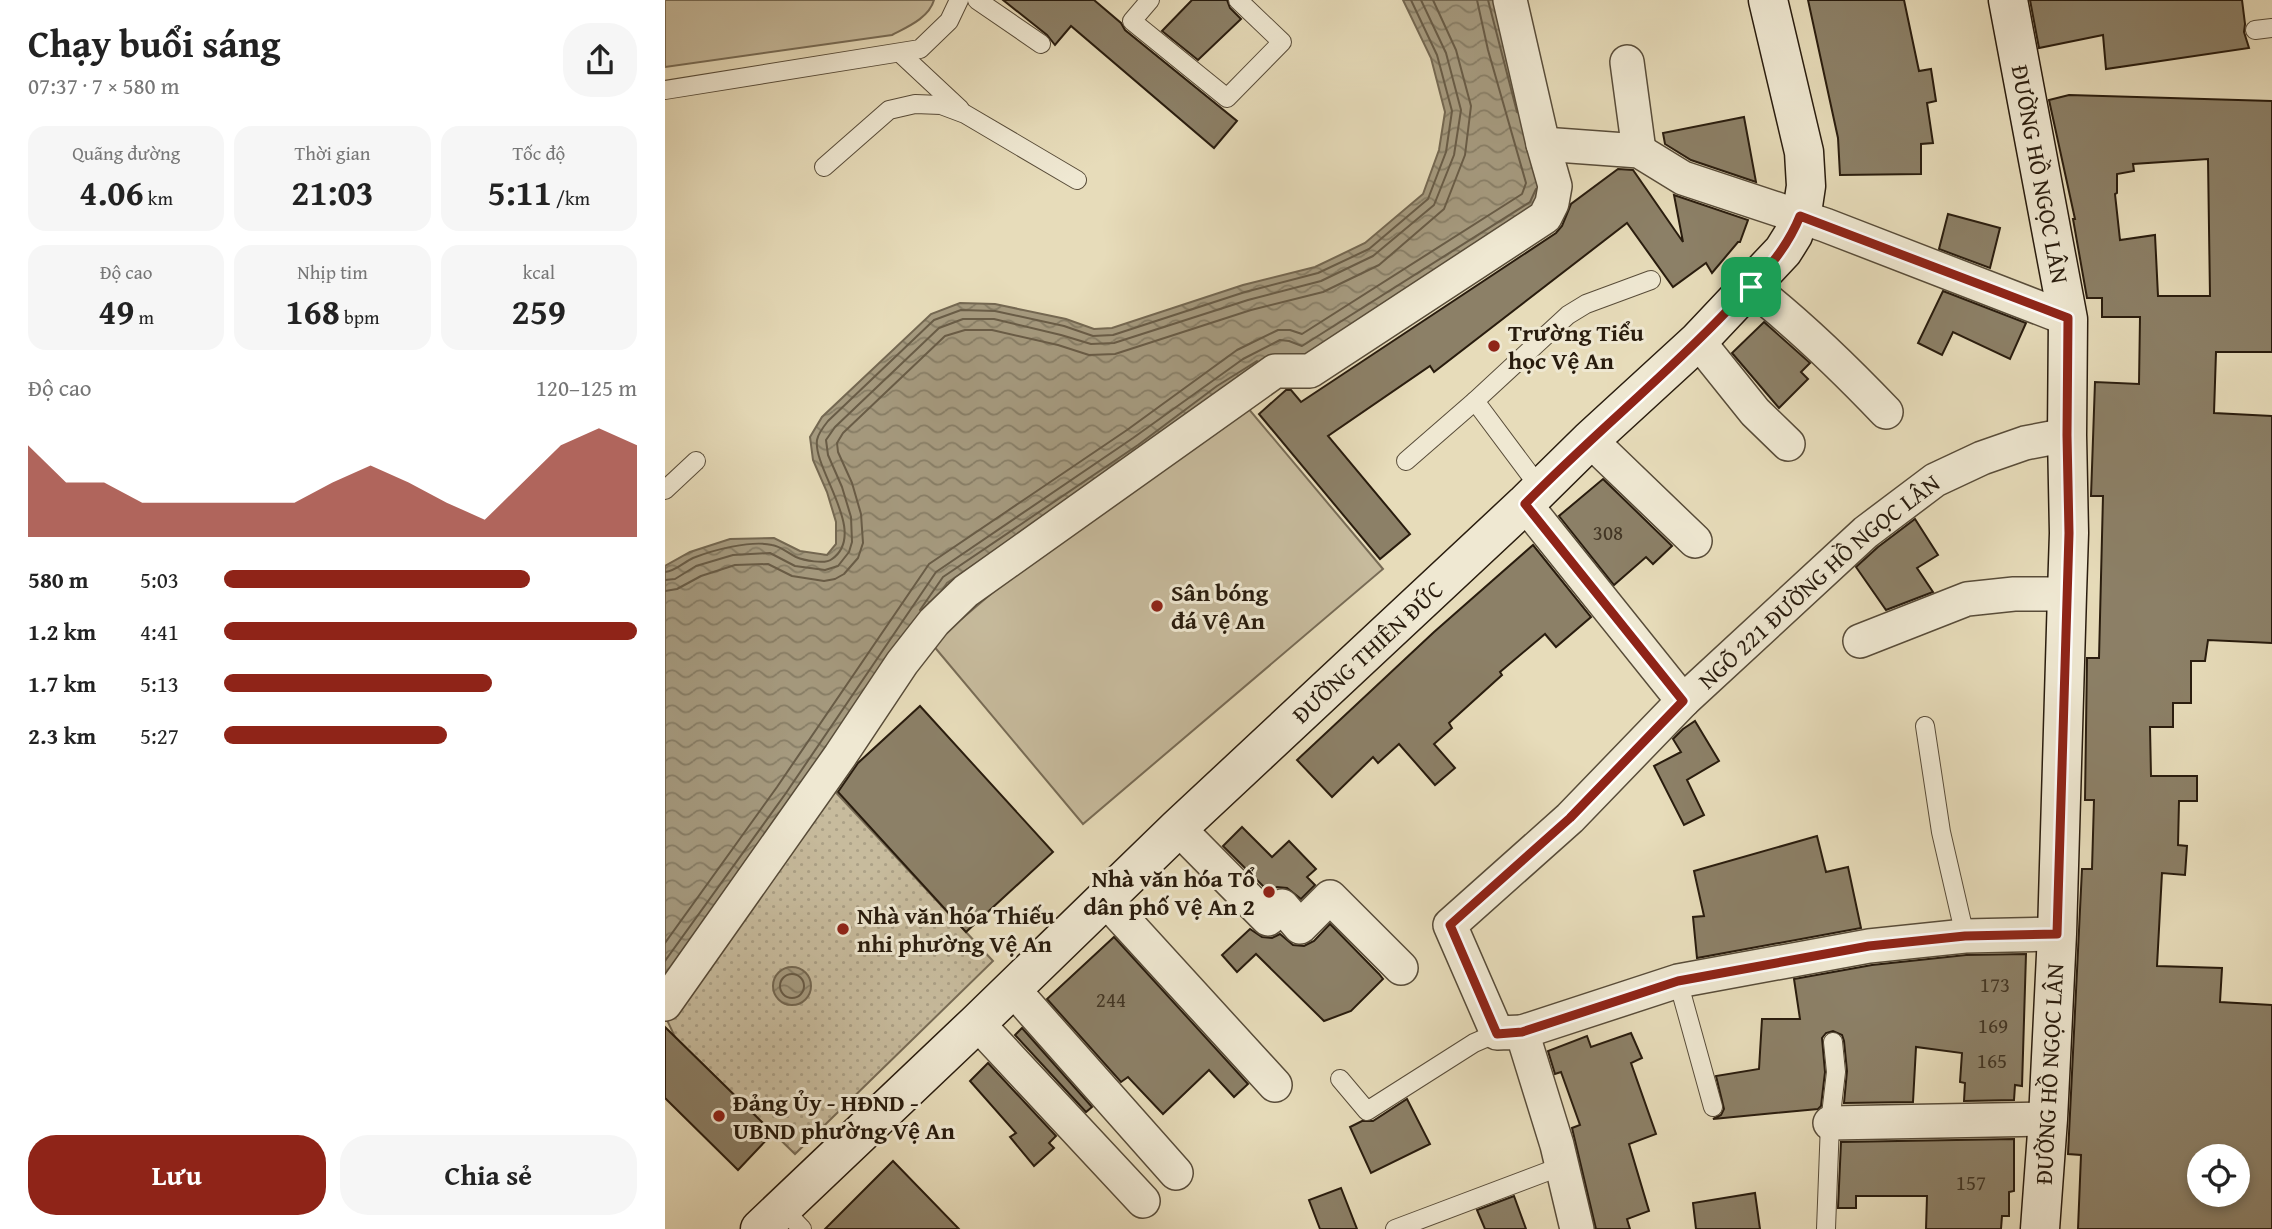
<!DOCTYPE html>
<html lang="vi">
<head>
<meta charset="utf-8">
<style>
	body { margin:0; font-family:"Gentium Book Plus",serif; background:#f6f6f6; color:#222; height:100vh; display:flex; flex-direction:column; font-size:26px; white-space:nowrap }
	* { box-sizing:border-box; margin:0 }
	p { font-size:23px; color:#767676 }
	.icon { flex:none; width:38px; height:38px; fill:none; stroke:currentColor; stroke-width:2; stroke-linecap:round; stroke-linejoin:round }
	.map { position:relative; flex:1; overflow:hidden }
	.sheet { display:flex; flex-direction:column; background:#fff; width:665px }
	.sheet>* { flex:none }
	.tools { position:absolute; left:1522px; top:1144px; display:grid; gap:14px }
	.tools a { display:grid; place-items:center; width:63px; height:63px; border-radius:50%; background:#fff; box-shadow:0 4px 10px #0003; font-size:35px }
	.pin { position:absolute; display:grid; place-items:center; width:60px; height:60px; color:#fff; margin:-30px; border-radius:14px; box-shadow:0 4px 10px #0006 }
	.round { display:grid; place-items:center; flex:none; width:74px; height:74px; border-radius:28px; background:#f6f6f6 }
	.head { display:flex; align-items:center; justify-content:space-between; height:119px; padding:0 28px }
	h1 { font-size:38px; font-weight:700; line-height:52px }
	.figures { display:grid; grid-template-columns:repeat(3,1fr); gap:10px; height:119px; padding:7px 28px }
	.figures div { display:grid; align-content:center; border-radius:18px; background:#f6f6f6; text-align:center }
	.figures b { font-size:35px; font-weight:700 }
	.figures small { font-size:19px; font-weight:400 }
	.figures p { font-size:19px }
	.chart { height:196px; padding:14px 28px }
	.chart p { display:flex; justify-content:space-between }
	.chart svg { width:100%; height:126px; margin-top:7px; fill:#8f2418; opacity:.7 }
	.primary-button { display:flex; gap:14px; margin-top:auto; padding:14px 28px }
	.primary-button a { flex:1; height:80px; border-radius:28px; background:#8f2418; color:#fff; font-size:28px; font-weight:700; line-height:80px; text-align:center }
	.primary-button a+a { background:#f6f6f6; color:#222 }
	ul { padding:0 28px; list-style:none; font-size:23px }
	li { display:grid; grid-template-columns:112px 84px 1fr; align-items:center; height:52px }
	li i { height:18px; border-radius:9px; background:#8f2418 }
	main { display:flex; flex:1; min-height:0 }
	.map>svg:first-child { display:block }
</style>
</head>
<body>
<main>
<section class="sheet">
<div class="head"><div><h1>Chạy buổi sáng</h1><p>07:37 · 7 × 580 m</p></div><a class="round"><svg class="icon" aria-label="share" viewBox="0 0 24 24"><path d="M12 15V3M7 8l5-5 5 5M5 13v7h14v-7"/></svg></a></div>
<div class="figures">
<div><p>Quãng đường</p><b>4.06<small> km</small></b></div>
<div><p>Thời gian</p><b>21:03</b></div>
<div><p>Tốc độ</p><b>5:11<small> /km</small></b></div>
</div>
<div class="figures">
<div><p>Độ cao</p><b>49<small> m</small></b></div>
<div><p>Nhịp tim</p><b>168<small> bpm</small></b></div>
<div><p>kcal</p><b>259</b></div>
</div>
<div class="chart"><p><span>Độ cao</span>120–125 m</p>
<svg viewBox="0 0 160 44" preserveAspectRatio="none"><path d="M0 44V12L10 25L20 25L30 32L40 32L50 32L60 32L70 32L80 25L90 19L100 25L110 32L120 38L130 25L140 12L150 6L160 12V44z"/></svg>
</div>
<ul>
<li><b>580 m</b>5:03<i style="width:74%"></i></li>
<li><b>1.2 km</b>4:41<i style="width:100%"></i></li>
<li><b>1.7 km</b>5:13<i style="width:65%"></i></li>
<li><b>2.3 km</b>5:27<i style="width:54%"></i></li>
</ul>
<div class="primary-button"><a>Lưu</a><a>Chia sẻ</a></div>
</section>
<div class="map">
<svg width="1607" height="1229" viewBox="0 0 1607 1229">
	<defs>
		<pattern id="green-dots" width="8" height="8" patternUnits="userSpaceOnUse" patternTransform="scale(1.75)"><rect width="8" height="8" fill="#c7bb9d"/><path d="M2 2h.1M6 6h.1" fill="none" stroke="#aba086" stroke-width="1.8" stroke-linecap="round"/></pattern>
		<pattern id="water-waves" width="16" height="10" patternUnits="userSpaceOnUse" patternTransform="scale(1.75)"><rect width="16" height="10" fill="#a69b80"/><path d="M0 5q4-4 8 0t8 0" fill="none" stroke="#877e67"/></pattern>
	</defs>
	<rect width="100%" height="100%" fill="#e7dcba"/>
	<filter id="stains"><feTurbulence type="fractalNoise" baseFrequency=".00286" numOctaves="4"/><feColorMatrix values="0 0 0 0 .2 0 0 0 0 .09 0 0 0 0 .02 0 0 0 .5 -.17"/></filter>
	<radialGradient id="worn" r=".72"><stop offset=".6" stop-color="#630" stop-opacity="0"/><stop offset="1" stop-color="#630" stop-opacity=".3"/></radialGradient>
	<polygon fill="url(#green-dots)" stroke="#786c56" stroke-width="2" points="164,785 328,961 130,1154 10,1037 1,1018"/>
	<g fill="#c7bb9d" stroke="#786c56" stroke-width="2">
		<path d="M0,0H269C264,18 242,27 227,35L0,67Z"/>
		<polygon points="567,389 718,569 418,824 267,644"/>
	</g>
	<g fill="url(#water-waves)" stroke="#746852" stroke-width="2">
		<polygon points="738,0 838,0 879,212 634,367 478,451 282,583 134,802 0,988 0,566 25,552 65,539 109,538 135,551 162,555 171,544 171,522 162,492 148,460 145,437 157,417 266,314 295,303 330,304 401,319 429,329 447,328 578,285 650,267 700,243 758,194 774,150 780,112 766,58"/>
		<circle cx="127" cy="986" r="19"/>
	</g>
	<g fill="none" stroke-linecap="round" stroke-linejoin="round">
		<g stroke="#685c47" stroke-width="2">
			<polyline points="823,0 852,112"/>
			<path d="M0,572C11,571 19,562 28,558C48,550 86,540 107,545C115,546 123,553 131,557C138,560 160,565 167,559C204,533 148,470 152,440C153,434 159,426 163,421L269,320L296,310L330,311L399,326L428,336L448,335L580,292L653,273L704,249L763,199L781,152L787,111L772,55L746,0"/>
			<polyline points="0,580 10,579 31,566 68,555 105,553 130,566 160,570 173,566 184,552 187,542 186,517 177,487 163,455 161,440 170,427 274,328 298,319 329,319 396,335 426,344 449,343 583,300 656,281 708,256 769,205 789,155 796,110 781,53 756,0"/>
			<polyline points="0,591 12,589 36,576 70,565 103,564 127,576 159,581 170,579 179,574 193,558 198,543 196,514 187,483 173,452 172,443 178,433 280,336 300,330 327,330 393,345 424,355 450,354 586,310 658,292 714,265 779,209 800,155 806,106 791,50 768,0"/>
			<polyline points="255,610 278,577 473,445 552,386 592,361"/>
			<polyline points="0,943 112,787 264,564 462,430 572,350 613,330 625,330 637,334 857,194 861,183 823,50 812,0"/>
			<polyline points="0,961 121,793 271,572 468,438 578,359 615,340 624,341 637,346 865,202 871,189"/>
			<circle cx="127" cy="986" r="12"/>
		</g>
	</g>
	<g fill="#8c8067" stroke="#291c0e" stroke-width="2" fill-rule="evenodd">
		<polygon points="338,0 429,0 456,23 460,30 572,121 549,148 406,26 390,45 382,35"/>
		<polygon points="527,0 562,0 565,8 576,19 533,60 497,31"/>
		<polygon points="1143,0 1239,0 1254,71 1266,69 1271,101 1262,103 1268,143 1256,144 1256,174 1175,175 1173,138"/>
		<polygon points="1365,0 1577,0 1580,24 1579,32 1584,48 1441,69 1438,35 1374,48"/>
		<path d="M1404,95L1607,101V352H1551L1549,413L1607,416V643L1543,640L1540,661H1526V703H1508V727H1485L1486,776H1532V801H1514L1513,845L1522,846L1520,875L1497,873L1492,966L1557,968L1555,1002L1607,1005V1229H1413L1416,1155L1403,1154L1417,869H1427L1429,800H1420L1422,658H1434L1438,496H1426L1430,382L1474,384L1475,317H1437V298H1422L1408,219H1410L1384,100ZM1543,159L1545,296H1493L1490,235L1455,240L1450,194L1452,193V174L1469,171L1468,164ZM1535,1157H1573V1195H1535Z"/>
		<polygon points="1079,117 1091,182 1026,160 1000,144 998,133"/>
		<polygon points="953,169 968,170 1018,242 1009,195 1083,220 1075,242 1073,242 1047,273 1041,263 1008,287 962,223 769,372 765,366 663,436 745,534 715,559 594,414 621,390 626,390 636,402 891,233 897,226 906,204"/>
		<polygon points="1283,214 1335,228 1325,268 1274,249"/>
		<polygon points="1278,291 1361,323 1345,359 1288,332 1277,355 1253,343"/>
		<polygon points="1099,322 1145,363 1136,372 1143,379 1114,408 1067,353"/>
		<polygon points="938,479 1007,546 988,564 981,557 949,585 894,516"/>
		<polygon points="1250,519 1273,555 1252,568 1268,592 1221,610 1191,567 1213,547"/>
		<polygon points="868,545 926,617 891,647 880,634 835,672 837,675 784,723 787,728 769,744 790,768 770,785 734,744 713,763 708,757 667,797 632,760 769,632"/>
		<polygon points="255,706 388,852 301,932 173,792 193,763"/>
		<polygon points="1030,721 1054,761 1022,780 1039,815 1019,825 989,766 1016,752 1008,739 1018,729"/>
		<polygon points="577,827 607,857 624,841 651,869 642,877 650,885 636,899 622,888 612,887 604,892 558,846"/>
		<polygon points="1152,836 1161,872 1183,867 1196,928 1032,958 1028,917 1039,916 1029,871"/>
		<polygon points="665,924 714,974 718,979 686,1011 659,1021 591,954 572,972 557,955 585,929 597,937 607,938 615,934 628,945 639,946 649,941"/>
		<polygon points="449,937 583,1084 569,1097 544,1070 498,1114 463,1077 456,1082 382,999"/>
		<polygon points="1361,954 1357,1086 1350,1085 1349,1100 1299,1101 1300,1083 1295,1082 1297,1053 1251,1047 1248,1102 1179,1103 1182,1071 1179,1041 1177,1035 1168,1031 1161,1033 1157,1038 1160,1072 1156,1106 1153,1109 1048,1119 1056,1115 1059,1109 1051,1076 1094,1069 1097,1019 1135,1019 1129,979 1207,965 1301,955"/>
		<polygon points="0,1027 108,1133 73,1170 0,1098"/>
		<polygon points="357,1028 427,1107 421,1112 350,1035"/>
		<polygon points="966,1033 977,1058 966,1063 991,1134 964,1144 984,1211 962,1219 965,1229 931,1229 907,1128 915,1125 896,1072 890,1074 883,1051 922,1036 926,1047"/>
		<polygon points="323,1063 391,1136 384,1143 389,1148 369,1166 345,1137 351,1133 305,1081"/>
		<polygon points="742,1099 765,1144 706,1173 685,1127 697,1121 708,1121"/>
		<polygon points="1349,1139 1349,1191 1344,1192 1344,1216 1337,1216 1336,1229 1261,1229 1262,1196 1191,1196 1191,1208 1173,1208 1176,1142"/>
		<polygon points="228,1161 294,1229 160,1229"/>
		<polygon points="676,1188 692,1229 655,1229 644,1200"/>
		<polygon points="1090,1193 1095,1229 1031,1229 1028,1203"/>
		<polygon points="849,1196 861,1229 820,1229 812,1210"/>
	</g>
	<g fill="none" stroke-linecap="round" stroke-linejoin="round">
		<g stroke="#584c39" stroke-width="20">
			<g id="lane">
				<polyline points="312,0 376,44"/>
				<polyline points="485,0 467,21 562,98 617,42 573,0"/>
				<polyline points="1590,30 1607,28"/>
				<polyline points="235,53 295,109"/>
				<polyline points="0,90 255,49 284,21 294,0"/>
				<polyline points="159,167 224,110 250,104 276,105 300,114 412,180"/>
				<polyline points="741,461 810,401"/>
				<polyline points="875,488 810,401 903,315 921,304 986,280"/>
				<polyline points="0,490 31,461"/>
				<polyline points="1260,726 1276,832 1300,936"/>
				<polyline points="1013,981 1048,1107"/>
				<polyline points="675,1079 702,1111 809,1043 832,1033"/>
				<polyline points="117,1208 137,1229"/>
				<polyline points="730,1229 897,1166"/>
				<polyline points="1161,1229 1165,1123 1171,1072 1168,1042"/>
			</g>
		</g>
		<g stroke="#584c39" stroke-width="36">
			<g id="street">
				<polyline points="962,62 974,151"/>
				<polyline points="878,144 974,151 1018,178 1160,225 1403,319"/>
				<path d="M1086,287C1135,325 1178,367 1221,412"/>
				<polyline points="1033,341 1090,412 1123,444"/>
				<polyline points="925,440 1030,541"/>
				<polyline points="860,504 1018,701"/>
				<polyline points="1195,641 1302,599 1349,594 1402,594"/>
				<polyline points="513,828 603,919 617,906 635,927 665,897 736,968"/>
				<polyline points="439,898 610,1085"/>
				<polyline points="347,988 511,1173"/>
				<polyline points="0,1004 175,756 237,663 269,622 301,591 610,371 645,371 880,217 887,203 890,186 878,144 845,0"/>
				<polyline points="312,1023 478,1201"/>
				<polyline points="857,1032 1013,981 1204,946 1300,936 1392,934"/>
				<polyline points="1165,1123 1383,1119"/>
				<path id="s1" d="M912,1229L892,1145L857,1032L832,1033L785,925L905,818L1018,701L1201,532L1270,480L1317,458L1360,443L1402,435"/>
			</g>
		</g>
		<g stroke="#291c0e" stroke-width="41">
			<g id="secondary">
				<path id="s2" d="M1343,0L1403,319L1402,435L1404,533L1402,594L1392,934L1383,1119L1375,1229"/>
				<path id="s3" d="M95,1229L312,1023L513,828L860,504L925,440L1033,341L1118,251L1128,235L1138,206L1141,186L1139,152L1103,0"/>
			</g>
		</g>
		<use href="#lane" stroke="#efe8d2" stroke-width="18"/>
		<use href="#street" stroke="#efe8d2" stroke-width="33"/>
		<use href="#secondary" stroke="#efe8d2" stroke-width="38"/>
	</g>
	<g fill="none" stroke-linecap="round" stroke-linejoin="round">
		<g stroke="#fff" stroke-width="14">
			<path id="route" d="M1135,216L1403,318L1402,435L1404,533L1392,934L1300,936L1204,946L1013,981L857,1032L832,1034L785,925L905,818L1018,701L860,504C925,437 997,379 1061,312C1090,282 1119,256 1135,216Z"/>
		</g>
		<use href="#route" stroke="#8f2418" stroke-width="9"/>
	</g>
	<g fill="#8f2418" stroke="#efe8d2" stroke-width="2.5">
		<circle cx="829" cy="346" r="7"/>
		<circle cx="492" cy="606" r="7"/>
		<circle cx="604" cy="892" r="7"/>
		<circle cx="178" cy="929" r="7"/>
		<circle cx="54" cy="1116" r="7"/>
	</g>
	<g text-anchor="middle" dominant-baseline="central" stroke-width="6" stroke-linejoin="round" paint-order="stroke">
		<g font-size="21" fill="#423524">
			<text x="943" y="532">308</text>
			<text x="1330" y="984">173</text>
			<text x="446" y="999">244</text>
			<text x="1328" y="1025">169</text>
			<text x="1327" y="1060">165</text>
			<text x="1306" y="1182">157</text>
		</g>
		<g font-size="24" fill="#291c0e" stroke="#efe8d2">
			<text stroke="none"><textPath href="#s2" startOffset="177">ĐƯỜNG HỒ NGỌC LÂN</textPath></text>
			<text stroke="none"><textPath href="#s1" startOffset="852">NGÕ 221 ĐƯỜNG HỒ NGỌC LÂN</textPath></text>
			<text stroke="none"><textPath href="#s3" startOffset="838">ĐƯỜNG THIÊN ĐỨC</textPath></text>
			<text transform="translate(1384 1074) rotate(-87)">ĐƯỜNG HỒ NGỌC LÂN</text>
		</g>
		<g font-size="24" font-weight="bold" fill="#291c0e" stroke="#efe8d2" text-anchor="start">
			<text x="843" y="332">Trường Tiểu<tspan x="843" dy="28">học Vệ An</tspan></text>
			<text x="506" y="592">Sân bóng<tspan x="506" dy="28">đá Vệ An</tspan></text>
			<text x="590" y="878" text-anchor="end">Nhà văn hóa Tổ<tspan x="590" dy="28">dân phố Vệ An 2</tspan></text>
			<text x="192" y="915">Nhà văn hóa Thiếu<tspan x="192" dy="28">nhi phường Vệ An</tspan></text>
			<text x="68" y="1102">Đảng Ủy - HĐND -<tspan x="68" dy="28">UBND phường Vệ An</tspan></text>
		</g>
	</g>
	<rect width="100%" height="100%" filter="url(#stains)"/>
	<rect width="100%" height="100%" fill="url(#worn)"/>
</svg>
<div class="tools">
<a><svg class="icon" aria-label="locate" viewBox="0 0 24 24"><circle cx="12" cy="12" r="6"/><path d="M12 2v4M12 18v4M2 12h4M18 12h4"/></svg></a>
</div>
<div class="pin" style="left:1086px;top:287px;background:#1e9e55"><svg class="icon" aria-label="arrive" viewBox="0 0 24 24"><path d="M6 21V4h12l-3 4 3 4H6"/></svg></div>
</div>
</main>
</body>
</html>
